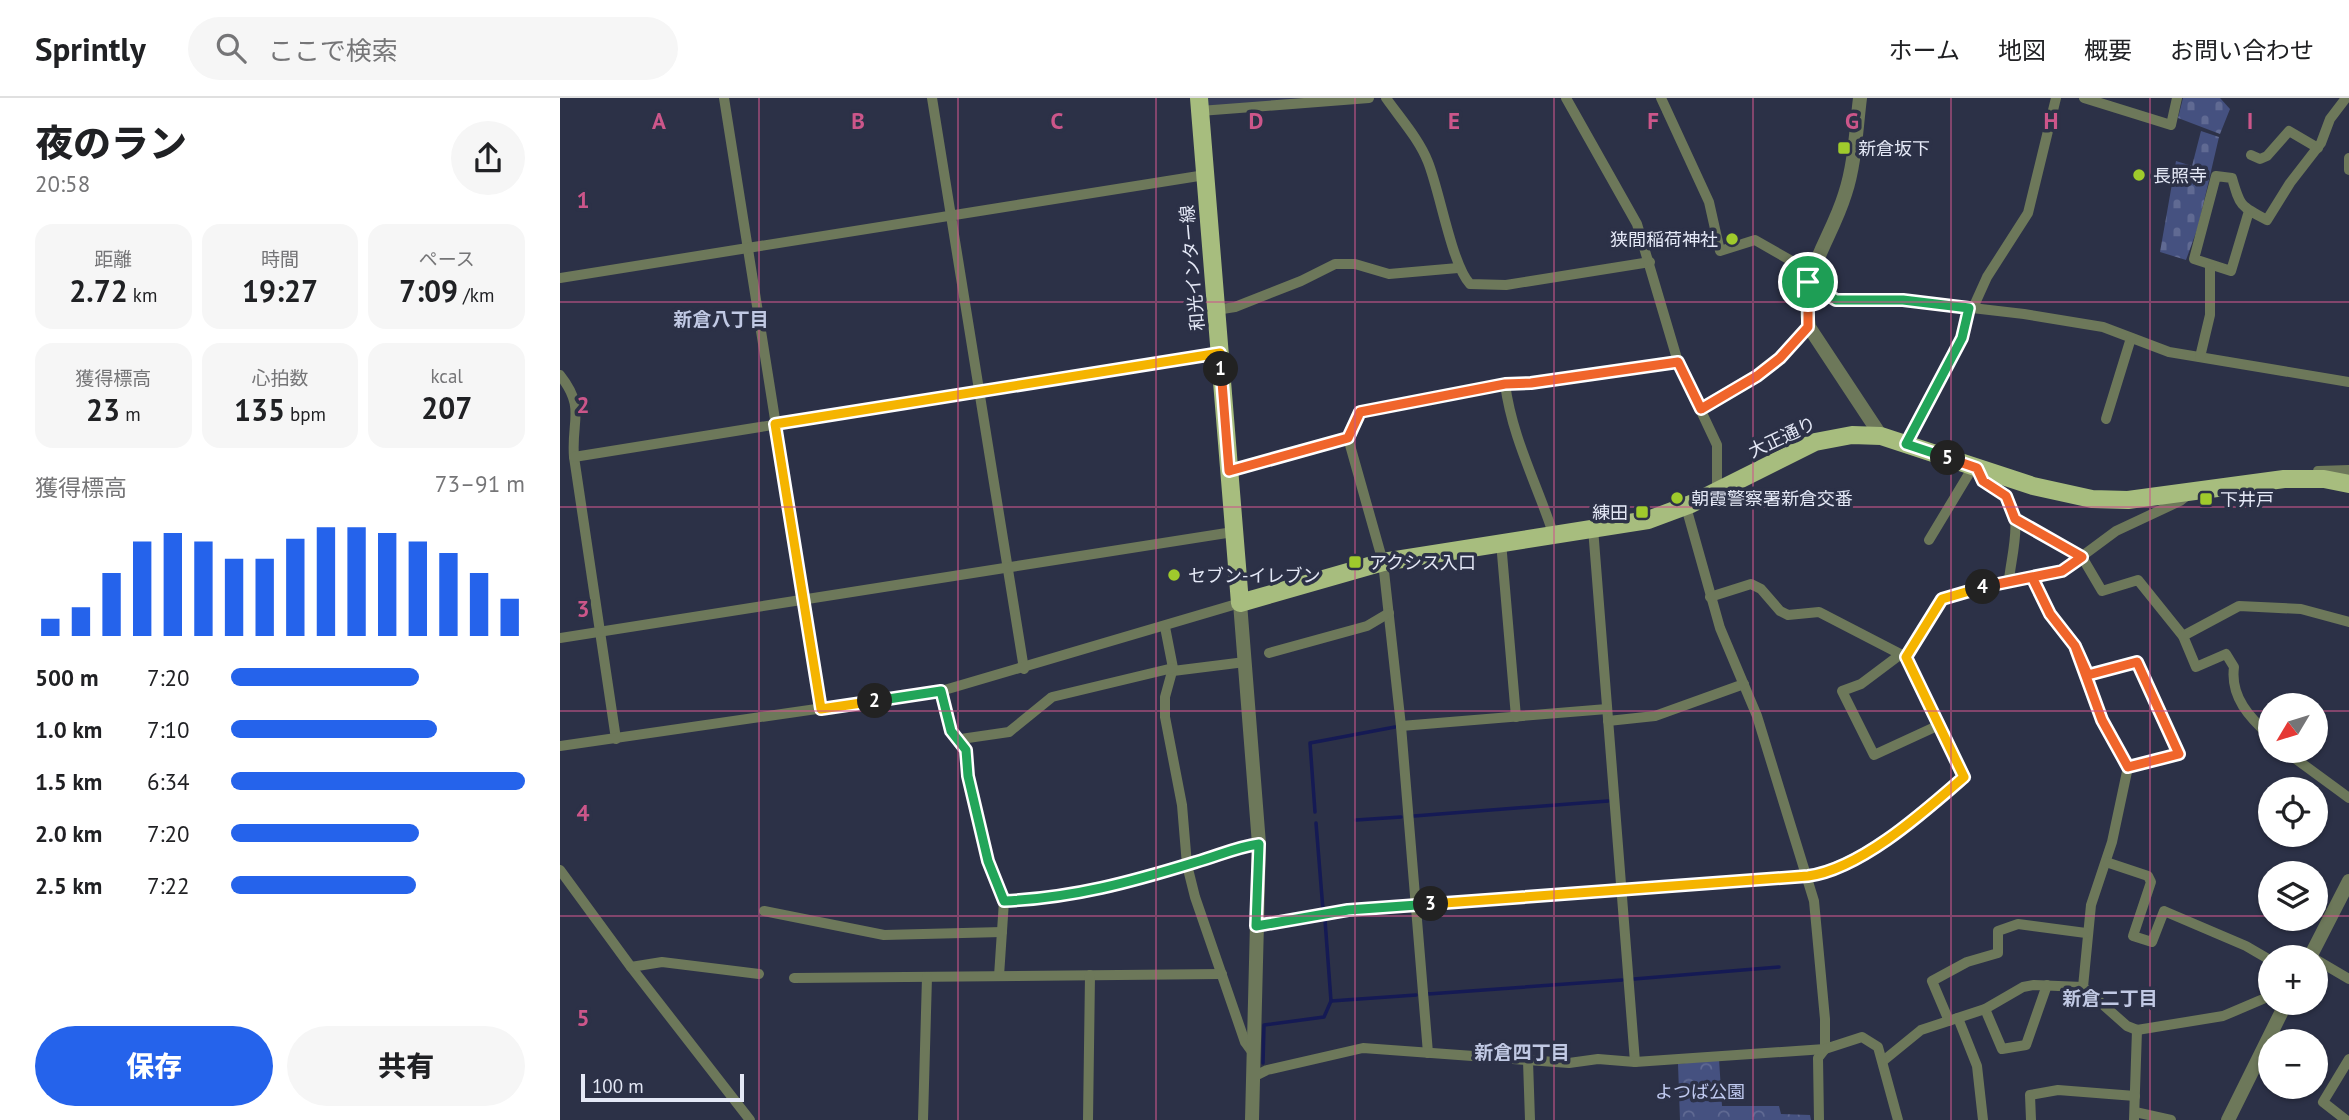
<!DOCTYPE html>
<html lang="ja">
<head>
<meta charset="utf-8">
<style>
	body { margin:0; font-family:"PT Sans","Noto Sans JP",sans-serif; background:#f6f6f6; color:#202124; height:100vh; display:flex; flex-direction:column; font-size:26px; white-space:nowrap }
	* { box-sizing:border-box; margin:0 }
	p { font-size:23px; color:#757577 }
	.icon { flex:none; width:38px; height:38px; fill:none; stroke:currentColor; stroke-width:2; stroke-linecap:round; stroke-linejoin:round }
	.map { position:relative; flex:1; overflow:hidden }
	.side { display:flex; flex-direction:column; background:#fff; width:560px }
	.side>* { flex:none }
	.needle { width:46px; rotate:232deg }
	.buttons { position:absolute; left:1698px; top:595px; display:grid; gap:14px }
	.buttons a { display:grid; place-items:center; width:70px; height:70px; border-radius:50%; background:#fff; box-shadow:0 2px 5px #0004; font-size:35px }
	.scale { position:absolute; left:21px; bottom:18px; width:163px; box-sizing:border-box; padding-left:7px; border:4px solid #e4e8f6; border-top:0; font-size:19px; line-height:24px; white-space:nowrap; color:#e4e8f6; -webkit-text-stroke:5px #2c3147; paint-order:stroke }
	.pin { position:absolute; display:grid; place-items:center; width:60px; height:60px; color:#fff; margin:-30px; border:4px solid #fff; border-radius:50%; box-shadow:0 2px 7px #0007 }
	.km { position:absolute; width:35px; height:35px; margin:-18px; border-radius:50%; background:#222; color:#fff; font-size:19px; line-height:35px; text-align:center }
	.round { display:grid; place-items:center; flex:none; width:74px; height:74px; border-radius:37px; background:#f6f6f6 }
	.head { display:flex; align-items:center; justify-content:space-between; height:119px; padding:0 35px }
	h1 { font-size:38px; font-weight:800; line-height:52px }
	.stats { display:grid; grid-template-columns:repeat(3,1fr); gap:10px; height:119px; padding:7px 35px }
	.stats div { display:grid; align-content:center; border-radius:18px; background:#f6f6f6; text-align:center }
	.stats b { font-size:30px; font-weight:800 }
	.stats small { font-size:19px; font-weight:400 }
	.stats p { font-size:19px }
	.chart { height:196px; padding:14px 35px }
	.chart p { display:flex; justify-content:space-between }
	.chart svg { width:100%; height:126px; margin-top:7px; stroke:#2563eb; stroke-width:6 }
	.button { display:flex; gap:14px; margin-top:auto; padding:14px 35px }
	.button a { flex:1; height:80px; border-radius:42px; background:#2563eb; color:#fff; font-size:28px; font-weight:800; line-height:80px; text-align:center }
	.button a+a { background:#f6f6f6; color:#202124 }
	ul { padding:0 35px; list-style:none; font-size:23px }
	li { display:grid; grid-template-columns:112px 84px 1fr; align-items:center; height:52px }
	li i { height:18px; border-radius:9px; background:#2563eb }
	header { display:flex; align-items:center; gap:42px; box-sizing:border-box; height:98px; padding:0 35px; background:#fff; border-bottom:2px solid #e0e0e0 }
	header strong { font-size:33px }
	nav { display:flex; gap:38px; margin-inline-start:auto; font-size:24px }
	.search { width:490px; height:63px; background:#f6f6f6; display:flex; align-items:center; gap:18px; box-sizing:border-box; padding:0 24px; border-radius:38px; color:#757577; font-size:26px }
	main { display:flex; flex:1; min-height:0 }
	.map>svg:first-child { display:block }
</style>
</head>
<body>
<header>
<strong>Sprintly</strong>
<div class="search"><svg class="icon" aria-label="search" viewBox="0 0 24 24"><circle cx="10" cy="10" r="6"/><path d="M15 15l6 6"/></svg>ここで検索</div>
<nav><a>ホーム</a><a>地図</a><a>概要</a><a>お問い合わせ</a></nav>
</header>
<main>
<section class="side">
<div class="head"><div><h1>夜のラン</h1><p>20:58</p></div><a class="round"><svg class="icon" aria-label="share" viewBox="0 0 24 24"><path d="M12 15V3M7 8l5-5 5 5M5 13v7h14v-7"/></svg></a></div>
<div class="stats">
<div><p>距離</p><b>2.72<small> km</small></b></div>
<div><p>時間</p><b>19:27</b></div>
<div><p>ペース</p><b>7:09<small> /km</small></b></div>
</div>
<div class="stats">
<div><p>獲得標高</p><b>23<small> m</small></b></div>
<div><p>心拍数</p><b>135<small> bpm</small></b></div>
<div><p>kcal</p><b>207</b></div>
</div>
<div class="chart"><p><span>獲得標高</span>73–91 m</p>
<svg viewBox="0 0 160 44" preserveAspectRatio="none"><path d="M5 44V38M15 44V34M25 44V22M35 44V11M45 44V8M55 44V11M65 44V17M75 44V17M85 44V10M95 44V6M105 44V6M115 44V8M125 44V11M135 44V15M145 44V22M155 44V31"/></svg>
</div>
<ul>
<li><b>500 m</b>7:20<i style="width:64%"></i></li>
<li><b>1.0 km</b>7:10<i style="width:70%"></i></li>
<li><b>1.5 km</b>6:34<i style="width:100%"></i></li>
<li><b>2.0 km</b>7:20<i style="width:64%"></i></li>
<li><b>2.5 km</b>7:22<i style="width:63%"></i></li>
</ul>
<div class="button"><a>保存</a><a>共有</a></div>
</section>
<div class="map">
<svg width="1789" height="1022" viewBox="0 0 1789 1022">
	<defs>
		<pattern id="cemetery-stones" width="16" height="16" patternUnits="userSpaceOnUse" patternTransform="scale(1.75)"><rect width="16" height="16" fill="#455180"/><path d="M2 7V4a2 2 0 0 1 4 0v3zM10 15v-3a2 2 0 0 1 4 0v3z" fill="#606a93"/></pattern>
		<pattern id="park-crowns" width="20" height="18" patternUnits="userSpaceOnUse" patternTransform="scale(1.75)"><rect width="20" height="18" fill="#455180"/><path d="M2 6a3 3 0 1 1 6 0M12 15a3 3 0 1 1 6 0" fill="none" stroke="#606a93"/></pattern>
	</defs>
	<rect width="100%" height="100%" fill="#2c3147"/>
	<polygon fill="#363c57" points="646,0 783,0 652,11 646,6"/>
	<g fill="url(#cemetery-stones)">
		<polygon points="1623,0 1660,0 1670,11 1660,36 1618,20"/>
		<polygon points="1641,33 1659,39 1638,129 1626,162 1600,154 1616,63 1632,68"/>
	</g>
	<polygon fill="url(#park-crowns)" points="1159,961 1162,1008 1219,1008 1221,1016 1250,1017 1251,1022 1120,1022 1118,966"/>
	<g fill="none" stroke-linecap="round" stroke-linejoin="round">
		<g stroke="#151a54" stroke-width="3.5">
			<polyline points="755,714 750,645 835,629"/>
			<polyline points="854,718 1048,703"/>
			<polyline points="796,722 841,719"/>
			<polyline points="756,725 763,812"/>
			<polyline points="1074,881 1219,869"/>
			<polyline points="868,896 1062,882"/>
			<polyline points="771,903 856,897"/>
			<polyline points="703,965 704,927 764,919 771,903 765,822"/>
		</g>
		<g stroke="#6d785a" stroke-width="10">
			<polyline points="164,0 261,611"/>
			<polyline points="372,0 464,571"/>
			<path d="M826,0C840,20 859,41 868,64C880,94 892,167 910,186L946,187L1090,164"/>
			<polyline points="1006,0 1077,126 1118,264 1157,347 1157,395"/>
			<polyline points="1101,0 1149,104 1160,153 1195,142 1251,174"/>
			<polyline points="1524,0 1611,27 1617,0"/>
			<polyline points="640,13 809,0"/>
			<polyline points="1691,57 1700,61 1707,58 1729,33 1758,50"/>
			<polyline points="1789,60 1789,72"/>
			<path d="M1689,113L1671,173L1634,161L1656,78L1672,80C1680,108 1680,108 1707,122L1730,85L1761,45L1770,21L1786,0"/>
			<polyline points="0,180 645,77"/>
			<polyline points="1248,185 1276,202 1343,202 1464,216 1543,229 1609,254 1789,284"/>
			<polyline points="1413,210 1427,179 1468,115 1496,0"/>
			<polyline points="656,212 675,209 741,183 775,166 795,166 829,176 898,170"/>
			<polyline points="1640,259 1650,217 1650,169"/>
			<path d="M0,277C26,310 11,322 14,359L56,641"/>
			<path d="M945,286C952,339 976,384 993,435"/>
			<polyline points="1141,311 1197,278 1221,260 1249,229"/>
			<polyline points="1546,321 1571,240"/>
			<polyline points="788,340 823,464 841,628 868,955"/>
			<polyline points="1346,346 1402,240 1409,210"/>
			<polyline points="14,359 660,255"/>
			<path d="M1417,370C1424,385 1432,386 1444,397C1465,415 1451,458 1449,482"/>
			<polyline points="669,373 788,340 800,314 945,286 971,285 1118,264"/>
			<polyline points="1757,381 1758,373 1789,372"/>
			<polyline points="1126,409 1160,530 1197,618 1254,803 1265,921 1265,951 1258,960 1259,1022"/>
			<path d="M1455,421L1522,459L1542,493L1578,482L1623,538L1636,569L1666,556L1674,569C1670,599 1690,620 1710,638"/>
			<polyline points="1033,430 1075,964"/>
			<polyline points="1369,442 1413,369"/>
			<polyline points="941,444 956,619"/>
			<polyline points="1472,479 1490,516 1515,548 1542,622 1568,669 1552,744 1531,807 1523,889"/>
			<polyline points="605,529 613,570 605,599 605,619 622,707 627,767 635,799 685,944 693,955"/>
			<polyline points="1623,538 1679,508 1741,511 1789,524"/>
			<polyline points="0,540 673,434"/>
			<polyline points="709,555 807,528 829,515"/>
			<polyline points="1341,556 1301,586 1282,593 1314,657 1377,628"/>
			<polyline points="1346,559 1382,501 1449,482 1502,473 1556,433 1620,403 1630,395"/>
			<polyline points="613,573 685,564"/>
			<polyline points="1528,577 1577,564 1619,656 1568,669"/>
			<polyline points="381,593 391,633 406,652 408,678 428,763 444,803 439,878"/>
			<polyline points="1048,623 1095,618 1184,586"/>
			<polyline points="841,628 1047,611"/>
			<polyline points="401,641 449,634 492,599 613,570"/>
			<polyline points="0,648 381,593 680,505"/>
			<polyline points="1725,653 1789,700"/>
			<polyline points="1546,764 1588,778 1591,784 1573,838 1592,844 1604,813 1686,848 1710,862"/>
			<polyline points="0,772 71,869 190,1022"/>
			<path d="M444,803C511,800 572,784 636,764C658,758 676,749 699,746"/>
			<polyline points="204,813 324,837 442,834"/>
			<path d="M696,829L788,812L1253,777C1312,759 1358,718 1404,679L1346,559L1259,514L1228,517L1220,513L1201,491L1191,486L1150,499"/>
			<polyline points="1755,861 1789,881"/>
			<polyline points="71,869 102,864 199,876"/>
			<polyline points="234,880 662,876"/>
			<polyline points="1425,911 1442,951 1466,947 1487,887"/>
			<polyline points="1398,920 1417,968 1423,1022"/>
			<polyline points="1389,923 1372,883 1407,864 1438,855 1438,833 1458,826 1526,835"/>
			<polyline points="968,963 970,1022"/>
			<polyline points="1323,963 1361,932 1425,911 1463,889 1474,887 1523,889 1567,928 1577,932 1663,918 1710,898"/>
			<polyline points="693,979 707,972 803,950 1009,965 1038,961 1075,964 1265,951 1302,939 1318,949 1338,1022"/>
			<polyline points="1575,1014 1611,1022"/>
			<polyline points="363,1022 367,879"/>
			<polyline points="528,1022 530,877"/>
			<polyline points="1471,1022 1470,997 1498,992 1575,998"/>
			<polyline points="1574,1022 1577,932"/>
			<polyline points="1786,1022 1763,1004 1789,961"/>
		</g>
		<g stroke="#6d785a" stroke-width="14">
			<path d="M1300,0C1296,32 1295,66 1285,96C1270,145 1239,175 1249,229L1321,338"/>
			<polyline points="680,505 699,746 692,1022"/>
			<polyline points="1750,859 1789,783"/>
			<polyline points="1668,1022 1726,905"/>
		</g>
		<polyline stroke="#a7bd7e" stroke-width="18" points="639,0 680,505 823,464 1088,422 1131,406 1255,344 1292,337 1321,338 1473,388 1532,401 1568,402 1724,381 1764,381 1789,386"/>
	</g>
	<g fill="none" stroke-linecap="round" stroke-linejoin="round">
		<g stroke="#fff" stroke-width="14">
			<polyline id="split-1" points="661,271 669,373 788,340 800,314 945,286 971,285 1118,264 1141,311 1197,278 1220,260 1248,229 1248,184"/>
		</g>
		<g stroke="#fff" stroke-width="14">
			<polyline id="split-2" points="315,603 261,611 215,326 660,255 661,271"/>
		</g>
		<g stroke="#fff" stroke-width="14">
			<path id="split-3" d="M315,603L381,593L391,633L406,652L408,678L428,763L444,803C513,800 571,784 636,764C658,758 676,749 699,746L696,828L788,812L871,806"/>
		</g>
		<g stroke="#fff" stroke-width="14">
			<path id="split-4" d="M871,806L1248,778C1301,771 1365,713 1404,679L1346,559L1382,501L1423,489"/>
		</g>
		<g stroke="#fff" stroke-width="14">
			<polyline id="split-5" points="1388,360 1417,370 1423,383 1446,398 1455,421 1522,459 1502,473 1472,479 1490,516 1515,548 1528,577 1577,564 1619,656 1568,669 1542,622 1515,548 1490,516 1472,479 1423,489"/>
		</g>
		<g stroke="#fff" stroke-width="14">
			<polyline id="split-6" points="1248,184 1276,202 1343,202 1409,210 1402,240 1346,346 1388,360"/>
		</g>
		<use href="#split-1" stroke="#f0652b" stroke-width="9"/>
		<use href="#split-2" stroke="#f5b400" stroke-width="9"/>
		<use href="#split-3" stroke="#22a559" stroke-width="9"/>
		<use href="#split-4" stroke="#f5b400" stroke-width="9"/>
		<use href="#split-5" stroke="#f0652b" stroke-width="9"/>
		<use href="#split-6" stroke="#22a559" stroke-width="9"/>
	</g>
	<path fill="none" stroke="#cc568a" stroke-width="2" stroke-opacity="0.55" d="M199,0V1022M398,0V1022M596,0V1022M795,0V1022M994,0V1022M1193,0V1022M1391,0V1022M1590,0V1022M0,204H1789M0,409H1789M0,613H1710M1755,613H1789M0,818H1710M1755,818H1789"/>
	<g fill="#9fca2c" stroke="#2c3147" stroke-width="2.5">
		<rect x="1277" y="43" width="14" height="14" rx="3.5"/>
		<circle cx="1579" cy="77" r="7"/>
		<circle cx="1172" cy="141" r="7"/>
		<circle cx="1117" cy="400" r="7"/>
		<rect x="1639" y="394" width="14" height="14" rx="3.5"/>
		<rect x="1075" y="407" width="14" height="14" rx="3.5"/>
		<rect x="788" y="457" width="14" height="14" rx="3.5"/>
		<circle cx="614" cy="477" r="7"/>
	</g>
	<g text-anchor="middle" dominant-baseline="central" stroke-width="7" stroke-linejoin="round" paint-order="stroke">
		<g font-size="18" fill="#e4e8f6" stroke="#2c3147" text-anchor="start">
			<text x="1298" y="50">新倉坂下</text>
			<text x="1593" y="77">長照寺</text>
			<text x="1158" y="141" text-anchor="end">狭間稲荷神社</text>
			<text x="1131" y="400">朝霞警察署新倉交番</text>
			<text x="1660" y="401">下井戸</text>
			<text x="1068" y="414" text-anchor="end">練田</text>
			<text x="809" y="464">アクシス入口</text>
			<text x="628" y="477">セブン-イレブン</text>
		</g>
		<g font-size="18" fill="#e4e8f6" stroke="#2c3147">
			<text transform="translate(632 170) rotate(-95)">和光インター線</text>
			<text transform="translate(1222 339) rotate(-25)">大正通り</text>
		</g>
		<g font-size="18" fill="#c0caf0" stroke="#2c3147">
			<text x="1140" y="993">よつば公園</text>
		</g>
		<g font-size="19" font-weight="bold" fill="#c1c9e4" stroke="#2c3147">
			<text x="161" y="221">新倉八丁目</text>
			<text x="1550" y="900">新倉二丁目</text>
			<text x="962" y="954">新倉四丁目</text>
		</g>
	</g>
	<g font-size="23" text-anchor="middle" font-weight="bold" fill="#cc568a" stroke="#2c3147" stroke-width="7" stroke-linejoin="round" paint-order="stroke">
		<text x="99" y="31">A</text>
		<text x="298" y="31">B</text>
		<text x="497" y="31">C</text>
		<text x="696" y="31">D</text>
		<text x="894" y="31">E</text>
		<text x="1093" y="31">F</text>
		<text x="1292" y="31">G</text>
		<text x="1491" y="31">H</text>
		<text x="1690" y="31">I</text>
		<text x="23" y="110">1</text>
		<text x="23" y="315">2</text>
		<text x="23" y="519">3</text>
		<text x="23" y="723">4</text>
		<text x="23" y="928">5</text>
	</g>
</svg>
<div class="buttons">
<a><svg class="needle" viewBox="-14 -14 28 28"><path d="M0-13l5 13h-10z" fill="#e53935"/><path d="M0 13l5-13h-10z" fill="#757577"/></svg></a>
<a><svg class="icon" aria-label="locate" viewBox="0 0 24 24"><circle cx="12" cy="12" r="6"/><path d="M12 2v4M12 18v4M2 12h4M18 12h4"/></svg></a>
<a><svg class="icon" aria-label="layers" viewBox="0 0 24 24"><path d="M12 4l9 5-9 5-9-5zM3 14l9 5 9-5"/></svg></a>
<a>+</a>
<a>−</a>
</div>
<div class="scale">100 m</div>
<div class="pin" style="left:1248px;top:184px;background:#1e9e55"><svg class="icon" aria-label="arrive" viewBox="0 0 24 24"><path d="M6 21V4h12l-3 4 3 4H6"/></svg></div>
<b class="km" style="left:661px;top:271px">1</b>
<b class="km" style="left:315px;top:603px">2</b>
<b class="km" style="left:871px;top:806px">3</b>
<b class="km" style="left:1423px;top:489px">4</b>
<b class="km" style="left:1388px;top:360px">5</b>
</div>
</main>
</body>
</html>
